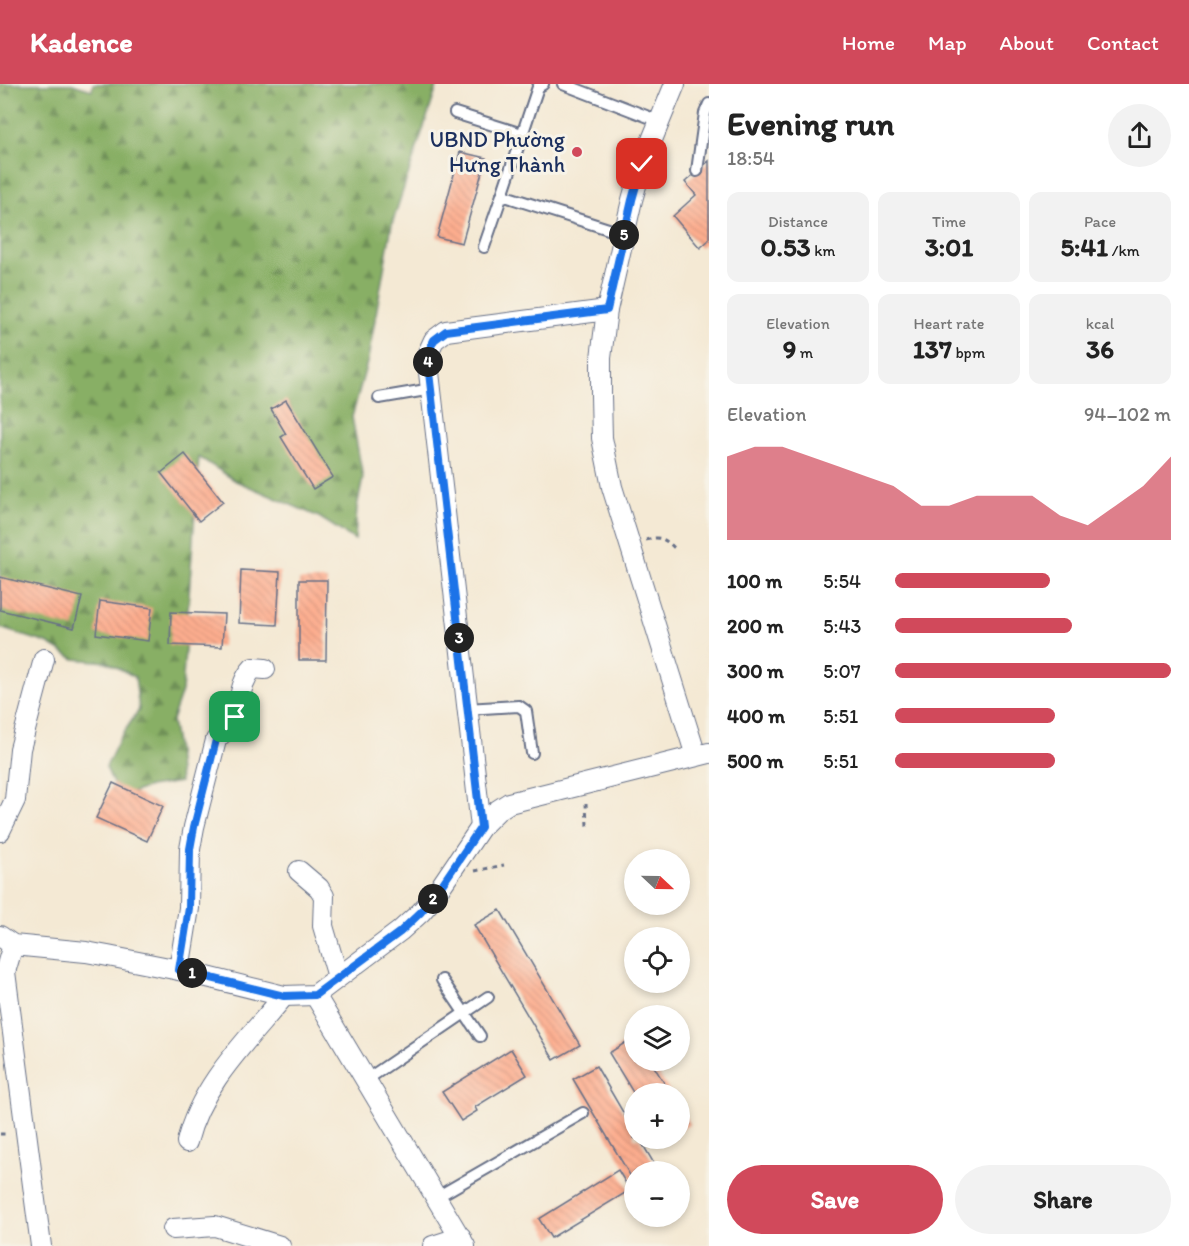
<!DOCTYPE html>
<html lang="en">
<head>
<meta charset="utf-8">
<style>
	body { margin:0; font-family:Itim,sans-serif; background:#f2f2f2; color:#222; height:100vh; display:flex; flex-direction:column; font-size:22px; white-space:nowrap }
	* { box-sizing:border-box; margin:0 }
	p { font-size:20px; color:#767676 }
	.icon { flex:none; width:33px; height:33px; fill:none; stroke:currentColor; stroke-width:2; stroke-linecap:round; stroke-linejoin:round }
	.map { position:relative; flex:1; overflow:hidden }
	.panel { display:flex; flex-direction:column; background:#fff; width:480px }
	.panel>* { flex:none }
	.needle { width:39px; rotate:112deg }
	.buttons { position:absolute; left:624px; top:765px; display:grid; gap:12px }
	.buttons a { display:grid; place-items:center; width:66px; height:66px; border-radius:50%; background:#fff; box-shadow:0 3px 9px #0003; font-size:30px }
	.pin { position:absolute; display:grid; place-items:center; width:51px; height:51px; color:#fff; margin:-26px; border-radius:12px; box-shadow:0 3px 9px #0006 }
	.km { position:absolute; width:30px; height:30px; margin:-15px; border-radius:50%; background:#222; color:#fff; font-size:16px; line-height:30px; text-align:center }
	.round { display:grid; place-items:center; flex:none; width:63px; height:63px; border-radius:32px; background:#f2f2f2 }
	.headline { display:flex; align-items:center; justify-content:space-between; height:102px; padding:0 18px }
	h1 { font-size:33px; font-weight:700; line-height:45px }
	.figures { display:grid; grid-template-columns:repeat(3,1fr); gap:9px; height:102px; padding:6px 18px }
	.figures div { display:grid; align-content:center; border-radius:12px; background:#f2f2f2; text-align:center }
	.figures b { font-size:26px; font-weight:700 }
	.figures small { font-size:16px; font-weight:400 }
	.figures p { font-size:16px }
	.chart { height:168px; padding:12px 18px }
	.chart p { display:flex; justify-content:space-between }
	.chart svg { width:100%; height:108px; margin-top:6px; fill:#d1495b; opacity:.7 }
	.action { display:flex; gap:12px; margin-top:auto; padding:12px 18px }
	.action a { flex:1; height:69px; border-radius:36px; background:#d1495b; color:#fff; font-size:24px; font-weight:700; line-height:69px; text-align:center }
	.action a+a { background:#f2f2f2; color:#222 }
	ul { padding:0 18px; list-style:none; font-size:20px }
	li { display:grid; grid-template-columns:96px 72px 1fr; align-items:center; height:45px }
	li i { height:15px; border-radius:8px; background:#d1495b }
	header { display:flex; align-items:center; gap:36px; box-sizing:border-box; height:84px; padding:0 30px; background:#d1495b; color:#fff }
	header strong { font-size:28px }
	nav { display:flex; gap:33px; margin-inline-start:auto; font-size:21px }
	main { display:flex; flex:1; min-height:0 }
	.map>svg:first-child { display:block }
</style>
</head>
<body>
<header>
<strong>Kadence</strong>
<nav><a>Home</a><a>Map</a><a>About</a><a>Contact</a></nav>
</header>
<main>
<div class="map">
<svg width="709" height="1162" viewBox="0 0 709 1162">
	<defs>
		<pattern id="forest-firs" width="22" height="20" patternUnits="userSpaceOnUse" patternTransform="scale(1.5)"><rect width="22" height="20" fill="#88af65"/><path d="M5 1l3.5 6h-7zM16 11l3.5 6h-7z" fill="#6e8f56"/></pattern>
		<pattern id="building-back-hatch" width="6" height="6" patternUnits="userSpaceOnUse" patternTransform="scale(1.5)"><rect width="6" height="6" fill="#fdad8e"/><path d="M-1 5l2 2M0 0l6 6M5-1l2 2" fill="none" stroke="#d8957d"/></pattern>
	</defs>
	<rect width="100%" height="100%" fill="#f7f3e8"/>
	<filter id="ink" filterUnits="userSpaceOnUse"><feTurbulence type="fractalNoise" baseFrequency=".0167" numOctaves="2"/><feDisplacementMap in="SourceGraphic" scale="12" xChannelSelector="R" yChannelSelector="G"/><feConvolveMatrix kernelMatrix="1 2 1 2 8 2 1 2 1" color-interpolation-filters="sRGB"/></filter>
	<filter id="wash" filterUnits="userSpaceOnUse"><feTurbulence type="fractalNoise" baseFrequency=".008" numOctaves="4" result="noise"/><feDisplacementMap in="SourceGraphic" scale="24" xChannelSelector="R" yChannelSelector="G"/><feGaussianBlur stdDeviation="1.35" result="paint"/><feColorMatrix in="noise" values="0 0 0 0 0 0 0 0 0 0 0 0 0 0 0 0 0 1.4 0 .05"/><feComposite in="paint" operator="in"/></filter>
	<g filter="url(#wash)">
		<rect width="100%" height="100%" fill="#f4e9d4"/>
		<polygon fill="url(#forest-firs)" stroke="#526f62" stroke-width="1.5" points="0,0 72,0 92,6 93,0 438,0 392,140 368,275 352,333 363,394 357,423 355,456 319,433 236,397 199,373 182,607 172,636 177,667 180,698 149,703 119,713 106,683 120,654 139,626 135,593 107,578 74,575 47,559 0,544"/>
		<g id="blocks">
			<g fill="url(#building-back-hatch)">
				<polygon points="460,68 486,74 462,159 437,153"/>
				<polygon points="709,77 709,156 700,164 673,132 696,111 685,98"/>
				<polygon points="286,316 333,393 313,405 281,353 286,350 271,325"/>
				<polygon points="185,370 223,418 199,437 161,389"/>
				<polygon points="241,486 280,488 277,541 239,539"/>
				<polygon points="0,493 82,513 74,544 0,526"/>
				<polygon points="299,496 327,496 326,576 299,576"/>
				<polygon points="100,517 152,524 148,557 96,550"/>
				<polygon points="171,528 224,530 222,563 170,561"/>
				<polygon points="113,699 163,722 147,757 96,734"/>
				<polygon points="500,826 580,961 554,976 474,841"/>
				<polygon points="634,953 634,976 650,976 671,1010 634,1010 609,969"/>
				<polygon points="511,965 527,991 475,1023 477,1027 461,1037 442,1008"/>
				<polygon points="596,982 634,1047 634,1054 639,1054 659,1088 634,1088 634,1098 573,995"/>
				<polygon points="680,1023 690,1040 680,1046"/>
				<polygon points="618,1086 630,1106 551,1154 539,1135"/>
			</g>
		</g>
	</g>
	<g filter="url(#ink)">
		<use href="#blocks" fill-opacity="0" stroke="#677087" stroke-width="1.5"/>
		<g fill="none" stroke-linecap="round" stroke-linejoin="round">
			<g stroke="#677087" stroke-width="14">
				<g id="lane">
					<polyline points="543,0 538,3 502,111 624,150"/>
					<polyline points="563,0 659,37"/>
					<polyline points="455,29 522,50"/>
					<polyline points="697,87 705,29 709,20"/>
					<polyline points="484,163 502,111"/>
					<polyline points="379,314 432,305"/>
					<polyline points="466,625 519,622 526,627 532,669"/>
					<polyline points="442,896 480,952"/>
					<polyline points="366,996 488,913"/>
					<polyline points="437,1113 583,1029"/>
				</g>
			</g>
			<g stroke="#677087" stroke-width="22">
				<g id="street">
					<polyline points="675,0 642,80 632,116 607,226 601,274 601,312 602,354 612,403 696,672"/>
					<polyline points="481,743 427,271 434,256 446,247 607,226"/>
					<polyline points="0,747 15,716 20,665 44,575"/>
					<polyline points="299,787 319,804 324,812 323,842 338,893"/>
					<polyline points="0,852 13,861 86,868 108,872 179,886 284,912 315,911 400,847 421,828 433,814 481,743 498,726 509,719 709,669"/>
					<polyline points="13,861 5,888 41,1162"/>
					<path d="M179,886L189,824L190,765L194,743L216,656C222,648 231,644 235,634C241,617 239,599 253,584L265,585"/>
					<polyline points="315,911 465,1162"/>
					<path d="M187,1058C201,1000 247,957 284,912"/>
					<polyline points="173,1145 215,1142 280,1162"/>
					<polyline points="433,1162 461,1153"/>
				</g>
			</g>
			<g stroke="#677087" stroke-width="3" stroke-dasharray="4.5 4.5" stroke-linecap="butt">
				<path d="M646,456C662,451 665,456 677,466"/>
				<polyline points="586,719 587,742"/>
				<polyline points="475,787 504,781"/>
				<polyline points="0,1050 7,1050"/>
			</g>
			<use href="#lane" stroke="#fff" stroke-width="10"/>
			<use href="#street" stroke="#fff" stroke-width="20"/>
		</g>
	</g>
	<g fill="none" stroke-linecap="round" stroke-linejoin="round" filter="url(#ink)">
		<g stroke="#fff" stroke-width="12">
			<path id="route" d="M235,633C230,643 222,647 216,656L194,743L190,765L189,824L179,886L284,912L315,911L400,848L421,828L433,814L481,743L427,271L434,256L446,247L607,226L632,116L642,80"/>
		</g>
		<use href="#route" stroke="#1a73e8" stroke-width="8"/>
	</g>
	<circle fill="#d1495b" stroke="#f7f3e8" stroke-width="2" cx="577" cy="68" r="6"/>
	<g text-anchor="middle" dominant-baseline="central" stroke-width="6" stroke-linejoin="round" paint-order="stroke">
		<g font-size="22" fill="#1b2f5e" stroke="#f7f3e8" text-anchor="end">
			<text x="565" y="55">UBND Phường<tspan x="565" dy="25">Hưng Thành</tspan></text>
		</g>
	</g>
</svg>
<div class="buttons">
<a><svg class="needle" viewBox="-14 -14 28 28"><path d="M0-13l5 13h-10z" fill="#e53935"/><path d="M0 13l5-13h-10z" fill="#767676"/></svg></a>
<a><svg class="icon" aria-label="locate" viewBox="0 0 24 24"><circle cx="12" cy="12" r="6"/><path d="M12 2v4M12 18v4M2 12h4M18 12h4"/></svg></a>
<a><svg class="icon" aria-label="layers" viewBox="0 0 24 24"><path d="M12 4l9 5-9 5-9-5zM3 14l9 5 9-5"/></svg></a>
<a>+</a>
<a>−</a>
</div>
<div class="pin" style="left:235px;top:633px;background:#1e9e55"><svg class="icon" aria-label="arrive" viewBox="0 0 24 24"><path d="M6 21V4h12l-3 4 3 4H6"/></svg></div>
<div class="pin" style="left:642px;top:80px;background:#d93025"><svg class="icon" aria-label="check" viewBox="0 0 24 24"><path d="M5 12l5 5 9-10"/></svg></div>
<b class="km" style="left:192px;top:889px">1</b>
<b class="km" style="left:433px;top:815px">2</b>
<b class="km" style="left:459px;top:554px">3</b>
<b class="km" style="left:428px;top:278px">4</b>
<b class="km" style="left:624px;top:151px">5</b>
</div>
<section class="panel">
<div class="headline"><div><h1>Evening run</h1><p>18:54</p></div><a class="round"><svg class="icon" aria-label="share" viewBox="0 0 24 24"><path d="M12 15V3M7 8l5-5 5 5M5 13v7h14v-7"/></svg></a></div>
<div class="figures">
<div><p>Distance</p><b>0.53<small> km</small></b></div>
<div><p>Time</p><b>3:01</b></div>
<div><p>Pace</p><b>5:41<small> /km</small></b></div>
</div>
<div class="figures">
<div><p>Elevation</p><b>9<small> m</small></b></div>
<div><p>Heart rate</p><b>137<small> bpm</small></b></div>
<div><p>kcal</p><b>36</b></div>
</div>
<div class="chart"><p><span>Elevation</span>94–102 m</p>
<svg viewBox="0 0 160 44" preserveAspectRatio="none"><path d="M0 44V10L10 6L20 6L30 10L40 14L50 18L60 22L70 30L80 30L90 26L100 26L110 26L120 34L130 38L140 30L150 22L160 10V44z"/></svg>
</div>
<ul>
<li><b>100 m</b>5:54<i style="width:56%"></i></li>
<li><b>200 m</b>5:43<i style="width:64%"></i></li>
<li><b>300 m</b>5:07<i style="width:100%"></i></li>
<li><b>400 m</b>5:51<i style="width:58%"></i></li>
<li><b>500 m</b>5:51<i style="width:58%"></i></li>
</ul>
<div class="action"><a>Save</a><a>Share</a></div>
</section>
</main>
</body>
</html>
